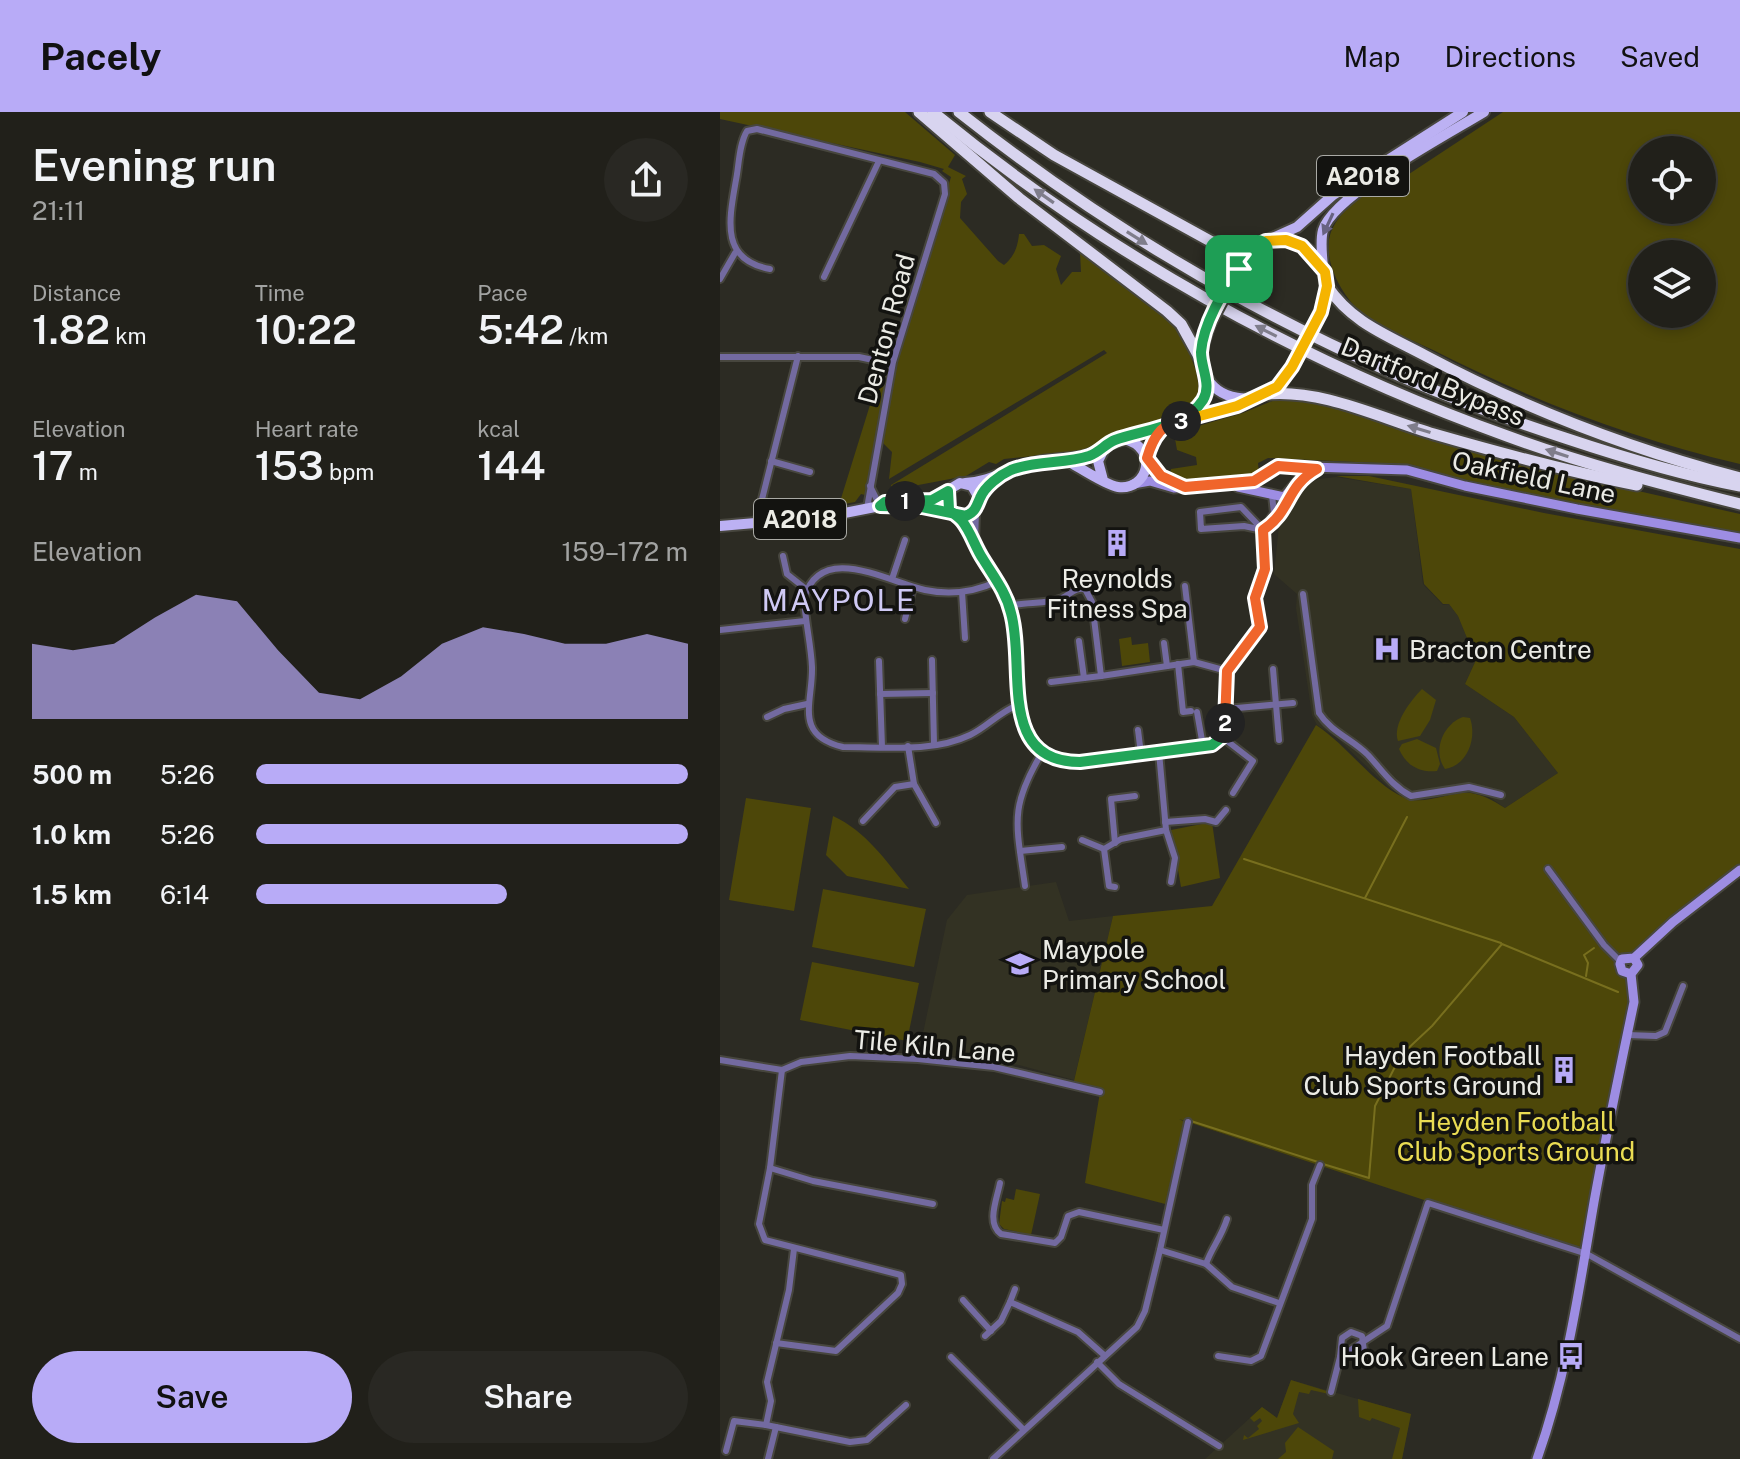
<!DOCTYPE html>
<html lang="en">
<head>
<meta charset="utf-8">
<style>
	body { margin:0; font-family:"Public Sans",sans-serif; background:#292823; color:#f1f3f6; height:100vh; display:flex; flex-direction:column; font-size:30px; white-space:nowrap }
	* { box-sizing:border-box; margin:0 }
	p { font-size:26px; color:#a2a3a2 }
	.icon { flex:none; width:44px; height:44px; fill:none; stroke:currentColor; stroke-width:2; stroke-linecap:round; stroke-linejoin:round }
	.map { position:relative; flex:1; overflow:hidden }
	.details { display:flex; flex-direction:column; background:#21201a; width:720px }
	.details>* { flex:none }
	.buttons { position:absolute; left:908px; top:24px; display:grid; gap:16px }
	.buttons a { display:grid; place-items:center; width:88px; height:88px; border-radius:50%; background:#21201a; box-shadow:0 4px 12px #0003,0 0 0 2px #3e3e39; font-size:40px }
	.pin { position:absolute; display:grid; place-items:center; width:68px; height:68px; color:#fff; margin:-34px; border-radius:16px; box-shadow:0 4px 12px #0006 }
	.km { position:absolute; width:40px; height:40px; margin:-20px; border-radius:50%; background:#222; color:#fff; font-size:22px; line-height:40px; text-align:center }
	.round { display:grid; place-items:center; flex:none; width:84px; height:84px; border-radius:42px; background:#292823 }
	.overview { display:flex; align-items:center; justify-content:space-between; height:136px; padding:0 32px }
	h1 { font-size:44px; font-weight:600; line-height:60px }
	.stats { display:grid; grid-template-columns:repeat(3,1fr); gap:12px; height:136px; padding:8px 32px }
	.stats div { display:grid; align-content:center }
	.stats b { font-size:40px; font-weight:600 }
	.stats small { font-size:22px; font-weight:400 }
	.stats p { font-size:22px }
	.chart { height:224px; padding:16px 32px }
	.chart p { display:flex; justify-content:space-between }
	.chart svg { width:100%; height:144px; margin-top:8px; fill:#b8abf7; opacity:.7 }
	.action { display:flex; gap:16px; margin-top:auto; padding:16px 32px }
	.action a { flex:1; height:92px; border-radius:48px; background:#b8abf7; color:#111; font-size:32px; font-weight:600; line-height:92px; text-align:center }
	.action a+a { background:#292823; color:#f1f3f6 }
	ul { padding:0 32px; list-style:none; font-size:26px }
	li { display:grid; grid-template-columns:128px 96px 1fr; align-items:center; height:60px }
	li i { height:20px; border-radius:10px; background:#b8abf7 }
	header { display:flex; align-items:center; gap:48px; box-sizing:border-box; height:112px; padding:0 40px; background:#b8abf7; color:#111 }
	header strong { font-size:38px }
	nav { display:flex; gap:44px; margin-inline-start:auto; font-size:28px }
	main { display:flex; flex:1; min-height:0 }
	.map>svg:first-child { display:block }
</style>
</head>
<body>
<header>
<strong>Pacely</strong>
<nav><a>Map</a><a>Directions</a><a>Saved</a></nav>
</header>
<main>
<section class="details">
<div class="overview"><div><h1>Evening run</h1><p>21:11</p></div><a class="round"><svg class="icon" aria-label="share" viewBox="0 0 24 24"><path d="M12 15V3M7 8l5-5 5 5M5 13v7h14v-7"/></svg></a></div>
<div class="stats">
<div><p>Distance</p><b>1.82<small> km</small></b></div>
<div><p>Time</p><b>10:22</b></div>
<div><p>Pace</p><b>5:42<small> /km</small></b></div>
</div>
<div class="stats">
<div><p>Elevation</p><b>17<small> m</small></b></div>
<div><p>Heart rate</p><b>153<small> bpm</small></b></div>
<div><p>kcal</p><b>144</b></div>
</div>
<div class="chart"><p><span>Elevation</span>159–172 m</p>
<svg viewBox="0 0 160 44" preserveAspectRatio="none"><path d="M0 44V21L10 23L20 21L30 13L40 6L50 8L60 23L70 36L80 38L90 31L100 21L110 16L120 18L130 21L140 21L150 18L160 21V44z"/></svg>
</div>
<ul>
<li><b>500 m</b>5:26<i style="width:100%"></i></li>
<li><b>1.0 km</b>5:26<i style="width:100%"></i></li>
<li><b>1.5 km</b>6:14<i style="width:58%"></i></li>
</ul>
<div class="action"><a>Save</a><a>Share</a></div>
</section>
<div class="map">
<svg width="1020" height="1347" viewBox="0 0 1020 1347">
	<rect width="100%" height="100%" fill="#2c2b23"/>
	<g fill="#333223">
		<polygon points="616,365 691,377 703,472 723,493 729,492 738,504 756,548 745,572 794,605 838,661 785,696 768,684 752,681 686,687 669,676 617,626 597,613 592,603 576,496 577,482 554,462 559,413 584,373 599,367"/>
		<polygon points="336,770 349,809 393,804 354,968 299,953 199,940 227,808 247,783"/>
		<polygon points="571,1268 691,1302 682,1347 485,1347 542,1295 557,1306"/>
	</g>
	<g fill="#4d4709" fill-rule="evenodd">
		<path d="M0,0H185L235,43L228,55L246,64L242,67L247,82L241,90L240,106L278,149L284,153C294,145 298,134 299,122H304L312,134L324,133L341,144L336,157L341,173L352,160H361L360,140L459,212L476,259L479,276L477,289L460,301L449,302L424,315L389,324L362,339L284,347L276,352L269,350L246,364L172,378L171,373L387,241L384,238L169,367L172,340L161,329L176,246L231,65L222,59L224,57L200,50L0,7Z"/>
		<path d="M783,0H1020V352C913,327 811,288 713,238C690,227 662,217 642,201C622,185 601,146 611,120C621,94 659,69 686,64ZM982,38V98H922V38ZM982,142V202H922V142Z"/>
		<polygon points="163,251 169,253 145,383 141,382 135,390 119,393"/>
		<path d="M562,285H578L905,376L1020,402V422L823,386L678,352L548,346L538,351L539,362C521,371 466,374 450,362L451,357L477,353L476,345L457,338L454,321L523,301Z"/>
		<path d="M616,364H649L824,401L1020,437V754L905,851L912,870L914,891L867,1142L459,1007L467,1011L449,1093L365,1071L380,980L353,973L393,804L492,794L596,613C627,633 652,671 683,685C704,695 729,679 751,681C764,683 774,689 785,696L838,661L794,605L745,572L756,548L738,504L729,492H723L704,472L691,377Z"/>
		<polygon points="411,525 412,533 428,531 430,550 402,554 399,527"/>
		<path d="M702,577L716,588L710,608L700,624L678,629C672,613 690,589 702,577Z"/>
		<path d="M743,605L750,606C757,626 748,653 725,657C712,639 723,612 743,605Z"/>
		<path d="M697,627L716,636L720,652L717,659C699,661 686,653 679,637L682,632Z"/>
		<polygon points="26,686 91,696 74,799 9,788"/>
		<path d="M113,704C146,719 166,749 189,777L127,764L106,743Z"/>
		<polygon points="492,710 500,766 461,775 451,718"/>
		<polygon points="103,777 206,797 194,855 92,835"/>
		<polygon points="92,850 199,871 187,929 80,908"/>
		<polygon points="296,1077 320,1082 311,1123 284,1117 279,1112 282,1089 285,1090 286,1086 294,1088"/>
		<polygon points="571,1268 610,1280 609,1282 591,1278 589,1282 579,1280 573,1302 579,1311 523,1328 524,1323 528,1326 539,1317 537,1314 542,1309 540,1306 534,1310 530,1306 542,1295 557,1306"/>
		<polygon points="638,1287 691,1302 682,1347 672,1347 680,1316 652,1306 650,1309 639,1305"/>
		<polygon points="578,1315 614,1339 612,1347 558,1347 566,1340 565,1331"/>
	</g>
	<g fill="none" stroke-linecap="round" stroke-linejoin="round">
		<g stroke="#786f1e" stroke-width="2">
			<polyline points="524,747 781,831"/>
			<polyline points="645,786 687,705"/>
			<polyline points="866,864 868,851 864,843 874,836"/>
			<polyline points="471,1009 598,1050"/>
			<polyline points="603,1052 649,1066 655,994 681,943 712,914 782,832 898,880"/>
		</g>
		<g stroke="#47463e" stroke-width="10">
			<g id="street">
				<path d="M50,157C0,148 9,108 16,68C19,53 19,32 27,19L37,17L214,62L224,71L225,82L173,250L147,396"/>
				<polyline points="104,165 159,49"/>
				<polyline points="0,167 15,141"/>
				<polyline points="0,245 139,245 172,252"/>
				<polyline points="51,349 90,360"/>
				<polyline points="150,374 160,394"/>
				<polygon points="521,395 543,418 524,414 481,417 480,400"/>
				<path d="M239,405C249,418 254,433 263,447C274,465 286,481 291,502C305,554 276,649 360,650L492,633L502,625L507,559L540,515L535,487L544,460L543,418L554,401L552,383"/>
				<polyline points="36,411 78,244"/>
				<polyline points="543,418 564,398 571,380"/>
				<polyline points="255,431 256,399"/>
				<polyline points="63,444 67,462 86,477"/>
				<polyline points="172,467 185,428"/>
				<path d="M278,469C255,480 229,483 205,478C168,470 101,429 84,486C85,509 91,532 92,555C93,590 73,623 123,635C163,635 213,641 250,623C267,615 279,600 298,593"/>
				<polyline points="465,474 474,550"/>
				<polyline points="242,480 245,526"/>
				<path d="M583,482L599,601C611,620 632,627 648,643C662,658 672,674 691,684L749,675L781,683"/>
				<path d="M289,494C306,489 325,493 342,486C351,482 355,475 365,477L372,490L381,564L474,550L507,559"/>
				<polyline points="185,507 193,475"/>
				<polyline points="0,518 85,509"/>
				<polyline points="359,529 364,566"/>
				<polyline points="444,531 447,554"/>
				<polyline points="212,548 214,632"/>
				<polyline points="159,549 162,635"/>
				<polyline points="458,552 463,600 471,599"/>
				<polyline points="553,557 559,628"/>
				<polyline points="331,570 381,564"/>
				<polyline points="160,582 213,581"/>
				<polyline points="506,597 573,591"/>
				<polyline points="477,600 483,634"/>
				<polyline points="47,605 64,597 87,592"/>
				<polyline points="418,618 421,642"/>
				<polyline points="502,625 533,649 513,681"/>
				<polyline points="188,634 194,672 216,711"/>
				<polyline points="143,709 175,675 194,672"/>
				<polyline points="445,710 485,707 496,710 506,698"/>
				<polyline points="446,718 455,746 451,770"/>
				<polyline points="362,728 384,737 401,727 446,718 439,640"/>
				<polyline points="395,731 391,687 415,684"/>
				<polyline points="384,737 389,774 395,775"/>
				<polyline points="300,739 342,735"/>
				<polyline points="828,757 884,833 900,849"/>
				<path d="M305,774C296,711 289,695 323,639"/>
				<polyline points="907,923 936,924 945,920 963,874"/>
				<polyline points="0,948 62,958 81,950 130,944 198,947 274,955 380,980"/>
				<polyline points="50,1056 93,1069 213,1092"/>
				<path d="M280,1071C277,1087 266,1111 281,1122L335,1131L341,1125L348,1104L359,1100L444,1118"/>
				<polyline points="440,1138 486,1152 512,1175 559,1191"/>
				<path d="M486,1152C492,1135 501,1126 507,1107"/>
				<polyline points="243,1188 271,1219"/>
				<polyline points="290,1190 295,1177"/>
				<polyline points="265,1224 281,1209 290,1190 358,1220 384,1243"/>
				<polyline points="56,1231 116,1239 178,1181 182,1172 181,1163 45,1128 39,1112 50,1056 62,958"/>
				<polyline points="498,1244 531,1249 541,1244 592,1107 592,1073 600,1053"/>
				<polyline points="231,1245 304,1318"/>
				<polyline points="620,1245 622,1226 631,1220 642,1224 644,1239 655,1246 676,1249"/>
				<polyline points="377,1250 399,1272 499,1334"/>
				<polyline points="611,1280 620,1245 667,1214 708,1091 867,1142 1020,1227"/>
				<polyline points="46,1313 130,1330 147,1328 186,1293"/>
				<polyline points="6,1339 14,1309 46,1313 51,1289 47,1270 69,1178 74,1137"/>
				<polyline points="48,1347 56,1315"/>
				<polyline points="273,1347 417,1215 425,1199 440,1138 468,1010"/>
			</g>
		</g>
		<g stroke="#47463e" stroke-width="13">
			<g id="secondary">
				<polyline points="427,348 439,362 458,373"/>
				<polyline points="413,372 430,369 454,376 530,370 558,354 687,358 745,374 857,397 1020,426"/>
				<polyline points="518,375 564,385 581,366 594,359"/>
				<polyline points="911,862 902,859 900,852 902,847 914,846 953,810 1020,758"/>
				<path d="M817,1347C847,1263 859,1177 874,1090C886,1023 900,957 914,890L911,862L918,853L914,846"/>
			</g>
		</g>
		<g stroke="#47463e" stroke-width="14">
			<g id="primary">
				<path d="M555,128C599,127 613,164 601,200"/>
				<polyline points="546,129 577,115 613,83 743,0"/>
				<path d="M603,155C602,143 600,129 603,118C613,83 730,21 764,0"/>
				<polyline points="519,157 540,132"/>
				<path d="M490,212C484,228 478,244 485,262C497,289 535,294 556,275C562,269 567,261 572,255"/>
				<polyline points="461,309 517,294 527,288"/>
				<path d="M403,325C428,318 467,312 482,289C487,282 485,272 486,264"/>
				<polyline points="427,346 433,328 447,312"/>
				<path d="M346,348C359,355 385,373 398,375C428,379 440,336 404,327L386,333L378,349L383,368"/>
				<path d="M245,371C269,370 289,357 313,351C336,345 359,349 382,338"/>
				<path d="M228,379C223,395 236,413 252,401C258,396 258,390 261,384C265,377 273,372 278,365"/>
				<polyline points="196,394 229,399"/>
				<polyline points="0,414 104,405 160,394 165,390 212,388 240,371 252,374 259,386"/>
			</g>
		</g>
		<g stroke="#47463e" stroke-width="15">
			<g id="highway">
				<polyline points="199,0 299,86 447,199 461,212 482,250"/>
				<path d="M213,0C383,140 580,250 787,324C863,352 941,372 1020,392"/>
				<path d="M239,0C420,143 625,255 845,326C902,345 961,363 1020,374"/>
				<polyline points="270,0 334,43 492,130 521,136 536,134"/>
				<path d="M607,174C632,211 667,223 706,244C806,297 910,337 1020,366"/>
				<path d="M547,282C603,277 660,306 714,322C780,341 849,360 917,373"/>
			</g>
		</g>
		<use href="#street" stroke="#736aa0" stroke-width="6"/>
		<use href="#secondary" stroke="#9d8de3" stroke-width="9"/>
		<use href="#primary" stroke="#bcb1f3" stroke-width="10"/>
		<use href="#highway" stroke="#d8d4ef" stroke-width="11"/>
		<g stroke="#47463e" stroke-width="14" stroke-linecap="butt">
			<g id="primary-bridge">
				<polyline points="490,212 519,157"/>
				<polyline points="572,255 601,200"/>
			</g>
		</g>
		<use href="#primary-bridge" stroke="#bcb1f3" stroke-width="10"/>
	</g>
	<defs><path id="oneway-solid" d="M-6-.8H1V-3.2L6.5 0L1 3.2V.8H-6Z" transform="scale(2)"/></defs>
	<g fill="#7f7d8b">
		<use href="#oneway-solid" transform="translate(324 84) rotate(-145)"/>
		<use href="#oneway-solid" transform="translate(417 126) rotate(32)"/>
		<use href="#oneway-solid" transform="translate(546 219) rotate(-153)"/>
		<use href="#oneway-solid" transform="translate(699 317) rotate(-163)"/>
		<use href="#oneway-solid" transform="translate(837 341) rotate(-162)"/>
	</g>
	<use fill="#686282" href="#oneway-solid" transform="translate(608 112) rotate(115)"/>
	<g fill="none" stroke-linecap="round" stroke-linejoin="round">
		<g stroke="#fff" stroke-width="16">
			<path id="split-1" d="M185,389L165,390L160,394L202,395L246,404C256,399 256,395 260,386C265,374 280,363 291,358C317,348 344,352 369,344C380,340 385,332 395,328C422,318 466,315 483,288C492,273 481,256 481,240C483,213 503,178 519,157"/>
		</g>
		<g stroke="#fff" stroke-width="16">
			<path id="split-2" d="M185,389L212,388L228,379L229,397C233,402 238,404 242,409C251,420 255,435 263,447C274,465 286,480 291,501C306,553 276,650 360,650L492,633L502,625L505,611"/>
		</g>
		<g stroke="#fff" stroke-width="16">
			<path id="split-3" d="M461,309C442,310 432,328 427,346L441,364L465,375L534,369L558,354L597,357C565,375 572,399 543,418L545,457L535,486L540,515L507,559L505,611"/>
		</g>
		<g stroke="#fff" stroke-width="16">
			<polyline id="split-4" points="461,309 517,294 557,275 572,255 601,200 607,174 605,160 582,134 566,128 546,129 536,134 519,157"/>
		</g>
		<use href="#split-1" stroke="#22a559" stroke-width="10"/>
		<use href="#split-2" stroke="#22a559" stroke-width="10"/>
		<use href="#split-3" stroke="#f0652b" stroke-width="10"/>
		<use href="#split-4" stroke="#f5b400" stroke-width="10"/>
	</g>
	<defs>
		<g id="building-bare" transform="scale(2.16)"><path d="M-4-6H4V6H1V3H-1V6H-4ZM-2.5-4.3h1.7v1.8h-1.7ZM.8-4.3h1.7v1.8H.8ZM-2.5-1h1.7V.8h-1.7ZM.8-1h1.7V.8H.8Z" fill="#b8abf7" stroke="#131310" stroke-width="2.5" paint-order="stroke"/></g>
		<g id="hospital-bare" transform="scale(2.16)"><path d="M-5-5h3v3.5h4V-5h3V5h-3V1.5h-4V5h-3Z" fill="#b8abf7" stroke="#131310" stroke-width="2.5" paint-order="stroke"/></g>
		<g id="school-bare" transform="scale(2.16)"><path d="M0-5L7-2L0 1L-7-2ZM-4 1L0 2.5L4 1V4Q0 6-4 4Z" fill="#b8abf7" stroke="#131310" stroke-width="2.5" paint-order="stroke"/></g>
		<g id="bus-bare" transform="scale(2.16)"><path d="M-5-6H5V4H4V6H2V4H-2V6H-4V4H-5ZM-3.5-4V0h7V-4ZM-3.5 1.2v1.5H-2V1.2ZM2 1.2v1.5H3.5V1.2Z" fill="#b8abf7" stroke="#131310" stroke-width="2.5" paint-order="stroke"/></g>
	</defs>
	<g fill-rule="evenodd">
		<use href="#building-bare" x="397" y="431"/>
		<use href="#hospital-bare" x="667" y="537"/>
		<use href="#school-bare" x="300" y="852"/>
		<use href="#building-bare" x="844" y="958"/>
		<use href="#bus-bare" x="851" y="1244"/>
	</g>
	<g text-anchor="middle" dominant-baseline="central" stroke-width="7" stroke-linejoin="round" paint-order="stroke">
		<g fill="#131310" stroke="#aaaaa5" stroke-width="2">
			<rect x="597" y="44" width="92" height="40" rx="6"/>
			<rect x="34" y="387" width="92" height="40" rx="6"/>
		</g>
		<g font-size="24" font-weight="bold" fill="#ebebe5">
			<text x="643" y="64">A2018</text>
			<text x="80" y="407">A2018</text>
		</g>
		<g font-size="26" fill="#ebebe5" stroke="#131310">
			<text transform="translate(166 217) rotate(-75)">Denton Road</text>
			<text transform="translate(713 269) rotate(22)">Dartford Bypass</text>
			<text transform="translate(814 365) rotate(12)">Oakfield Lane</text>
			<text transform="translate(215 934) rotate(5)">Tile Kiln Lane</text>
		</g>
		<g font-size="26" fill="#ebebe5" stroke="#131310" text-anchor="start">
			<text x="397" y="466" text-anchor="middle">Reynolds<tspan x="397" dy="30">Fitness Spa</tspan></text>
			<text x="689" y="537">Bracton Centre</text>
			<text x="322" y="837">Maypole<tspan x="322" dy="30">Primary School</tspan></text>
			<text x="822" y="943" text-anchor="end">Hayden Football<tspan x="822" dy="30">Club Sports Ground</tspan></text>
			<text x="829" y="1244" text-anchor="end">Hook Green Lane</text>
		</g>
		<g font-size="26" fill="#eadc53" stroke="#131310">
			<text x="796" y="1009">Heyden Football<tspan x="796" dy="30">Club Sports Ground</tspan></text>
		</g>
		<g font-size="30" letter-spacing="2" fill="#cfc9f4" stroke="#131310">
			<text x="119" y="488">MAYPOLE</text>
		</g>
	</g>
</svg>
<div class="buttons">
<a><svg class="icon" aria-label="locate" viewBox="0 0 24 24"><circle cx="12" cy="12" r="6"/><path d="M12 2v4M12 18v4M2 12h4M18 12h4"/></svg></a>
<a><svg class="icon" aria-label="layers" viewBox="0 0 24 24"><path d="M12 4l9 5-9 5-9-5zM3 14l9 5 9-5"/></svg></a>
</div>
<div class="pin" style="left:519px;top:157px;background:#1e9e55"><svg class="icon" aria-label="arrive" viewBox="0 0 24 24"><path d="M6 21V4h12l-3 4 3 4H6"/></svg></div>
<b class="km" style="left:185px;top:389px">1</b>
<b class="km" style="left:505px;top:611px">2</b>
<b class="km" style="left:461px;top:309px">3</b>
</div>
</main>
</body>
</html>
